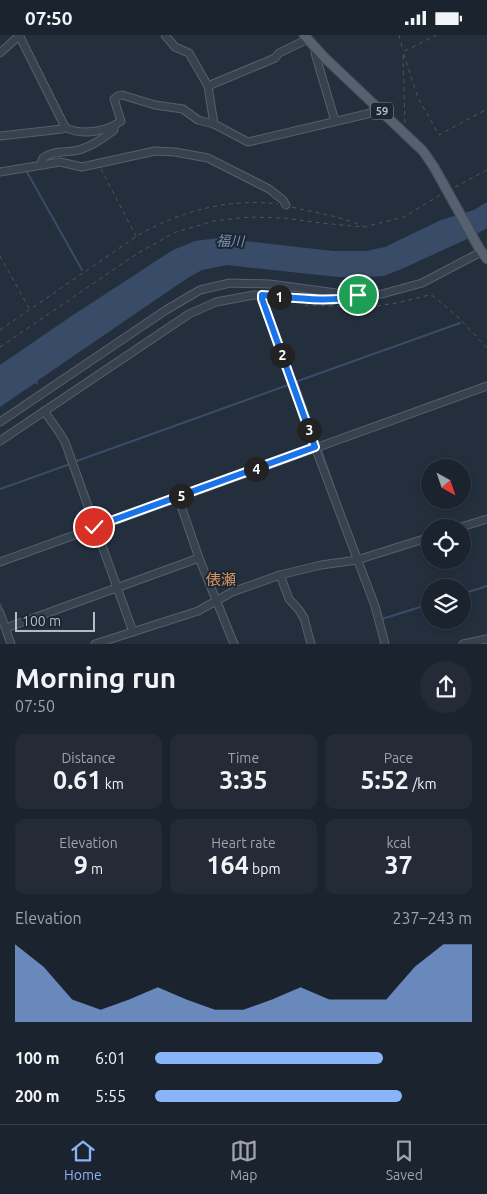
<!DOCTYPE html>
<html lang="en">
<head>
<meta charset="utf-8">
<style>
	body { margin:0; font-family:Ubuntu,"Noto Sans JP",sans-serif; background:#242b36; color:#f1f3f6; height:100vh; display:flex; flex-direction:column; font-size:19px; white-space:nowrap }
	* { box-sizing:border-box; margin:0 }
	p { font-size:16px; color:#a0a4aa }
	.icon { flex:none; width:28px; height:28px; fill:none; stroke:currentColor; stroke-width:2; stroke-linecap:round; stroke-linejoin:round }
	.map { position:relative; height:609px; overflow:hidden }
	.sheet { display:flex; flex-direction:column; background:#1b232e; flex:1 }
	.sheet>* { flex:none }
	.needle { width:32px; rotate:140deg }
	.buttons { position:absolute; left:421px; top:424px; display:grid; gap:10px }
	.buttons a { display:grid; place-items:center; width:50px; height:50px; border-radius:50%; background:#1b232e; box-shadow:0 2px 8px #0003,0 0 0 1px #39404a; font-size:25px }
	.scale { position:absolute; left:15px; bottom:12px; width:80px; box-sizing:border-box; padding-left:5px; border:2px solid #b4bcc9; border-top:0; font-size:14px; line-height:18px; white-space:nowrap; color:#b4bcc9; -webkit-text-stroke:4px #1d2633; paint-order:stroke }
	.pin { position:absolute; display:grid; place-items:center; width:42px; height:42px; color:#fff; margin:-21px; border:2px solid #fff; border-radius:50%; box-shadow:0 1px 5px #0007 }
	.km { position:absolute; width:25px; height:25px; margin:-12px; border-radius:50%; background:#222; color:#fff; font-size:14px; line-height:25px; text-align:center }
	.round { display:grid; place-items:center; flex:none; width:52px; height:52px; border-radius:26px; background:#242b36 }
	.overview { display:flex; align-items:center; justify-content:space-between; height:85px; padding:0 15px }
	h1 { font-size:28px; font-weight:600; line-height:38px }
	.metrics { display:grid; grid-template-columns:repeat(3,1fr); gap:8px; height:85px; padding:5px 15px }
	.metrics div { display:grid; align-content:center; border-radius:10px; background:#242b36; text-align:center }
	.metrics b { font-size:25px; font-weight:600 }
	.metrics small { font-size:14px; font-weight:400 }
	.metrics p { font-size:14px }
	.chart { height:140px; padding:10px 15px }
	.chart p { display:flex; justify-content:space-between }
	.chart svg { width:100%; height:90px; margin-top:5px; fill:#8ab4f8; opacity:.7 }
	ul { padding:0 15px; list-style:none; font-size:16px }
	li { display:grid; grid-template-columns:80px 60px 1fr; align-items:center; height:38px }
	li i { height:12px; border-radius:6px; background:#8ab4f8 }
	.status { display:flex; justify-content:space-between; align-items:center; height:35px; padding:0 25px; background:#1b232e; direction:ltr }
	.status svg { height:14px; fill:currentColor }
	.dock { display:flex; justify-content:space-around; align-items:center; height:70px; border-top:1px solid #39404a; background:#1b232e; font-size:14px; color:#a0a4aa }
	.dock a { display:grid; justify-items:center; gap:2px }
	.dock .on { color:#8ab4f8 }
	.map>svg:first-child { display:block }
</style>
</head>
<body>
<div class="status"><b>07:50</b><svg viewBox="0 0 49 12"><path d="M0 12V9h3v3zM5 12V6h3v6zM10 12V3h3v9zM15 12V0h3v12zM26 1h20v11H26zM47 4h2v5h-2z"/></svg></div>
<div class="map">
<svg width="487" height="609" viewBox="0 0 487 609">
	<rect width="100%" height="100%" fill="#242f3e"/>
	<polygon fill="#394c67" points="487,167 487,193 467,204 406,232 384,241 365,242 338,242 227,230 202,235 186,244 37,346 38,350 35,348 0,372 0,330 73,280 173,215 195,206 218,203 333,216 366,216 385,212 441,185 474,175"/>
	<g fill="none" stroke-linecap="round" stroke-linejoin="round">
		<g stroke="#394c67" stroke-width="2">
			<polyline points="27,137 82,235"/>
			<polyline points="295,347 460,288"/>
			<polyline points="297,347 337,460"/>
			<polyline points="74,427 291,349"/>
			<polyline points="0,454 70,429"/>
			<polyline points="462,559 487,551"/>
			<polyline points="0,569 3,577"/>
			<polyline points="381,579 382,584 430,569"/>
		</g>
		<g stroke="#565f6c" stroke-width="9">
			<g id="minor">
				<path d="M19,0L65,92C80,101 107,97 121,86L114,64L118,61L122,60L155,70L183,74L198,85L214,89L248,107L367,79L380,74"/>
				<polyline points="165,0 175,12 189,18 208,51 275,23 279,18 308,4"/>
				<polyline points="316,14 315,18 335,86"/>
				<polyline points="0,18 20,0"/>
				<polyline points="208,51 214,89"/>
				<polyline points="0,101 62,94 65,92"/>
				<path d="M41,129L43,123C55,114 69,119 82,114C93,110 105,102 114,95V91"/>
				<polyline points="0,137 60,127 82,132 155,116 175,117 208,123 269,154 283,165 286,170"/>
				<polyline points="262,260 262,264 315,412 375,571 385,609"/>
				<polyline points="44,376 59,397 65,407 133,597"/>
				<polyline points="0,387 166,275 200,255 230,248 270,249 358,261 382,259 422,248 481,217"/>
				<polyline points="0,406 189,279 216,267 254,260 300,263 352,263"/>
				<polyline points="178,462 199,523 234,609"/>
				<polyline points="461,492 487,484"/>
				<polyline points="0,527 487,351"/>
				<polyline points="280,540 289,564 299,575 304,583 311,609"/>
				<polyline points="0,578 11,609"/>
				<polyline points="6,593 199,523"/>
				<polyline points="95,609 198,576 232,557 280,540 321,530 357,525 430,502"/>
				<polyline points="463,609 487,604"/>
			</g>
		</g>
		<g stroke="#414a57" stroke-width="11">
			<polyline id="major" points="304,0 324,22 423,116 434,132 479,213 487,224"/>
		</g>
		<g stroke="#44595c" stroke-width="1" stroke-dasharray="4 4" stroke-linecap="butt">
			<polyline points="399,0 403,16"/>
			<polyline points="437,0 403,17 418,63 439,100 487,74"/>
			<polyline points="403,20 405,88"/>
			<polyline points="101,134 136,201"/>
			<polyline points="455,152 487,135"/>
			<path d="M292,172C316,178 340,181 363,191"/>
			<polyline points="0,221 30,275"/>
			<polyline points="305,270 368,272 397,268 429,260 433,261 457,281 487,313"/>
			<path d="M0,295L137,201C180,176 228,163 278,169"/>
			<polyline points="0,312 138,218 176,197 214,186 249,182 284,183 321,188 364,192 404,182 440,160"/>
		</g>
		<use href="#minor" stroke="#38414e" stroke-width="7"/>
		<use href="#major" stroke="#56606e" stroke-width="9"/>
	</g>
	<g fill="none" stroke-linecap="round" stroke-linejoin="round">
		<g stroke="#fff" stroke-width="10">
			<path id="route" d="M94,492L315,412L262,264V260C289,262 332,269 358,260"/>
		</g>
		<use href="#route" stroke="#1a73e8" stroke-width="6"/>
	</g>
	<g text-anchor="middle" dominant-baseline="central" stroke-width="4" stroke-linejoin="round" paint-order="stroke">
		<rect fill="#1d2633" stroke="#878f9c" stroke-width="1" x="371" y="67.5" width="22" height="17" rx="4"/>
		<g font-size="11" font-weight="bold" fill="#b4bcc9">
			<text x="382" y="76">59</text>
		</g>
		<g font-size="14" font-style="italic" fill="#7c92b1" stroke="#1d2633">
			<text transform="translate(230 206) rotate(1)">福川</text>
		</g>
		<g font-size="15" fill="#d59563" stroke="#1d2633">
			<text x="221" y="544">俵瀬</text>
		</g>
	</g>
</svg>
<div class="buttons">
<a><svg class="needle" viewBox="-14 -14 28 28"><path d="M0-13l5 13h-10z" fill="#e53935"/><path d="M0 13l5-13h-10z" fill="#a0a4aa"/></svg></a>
<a><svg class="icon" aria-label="locate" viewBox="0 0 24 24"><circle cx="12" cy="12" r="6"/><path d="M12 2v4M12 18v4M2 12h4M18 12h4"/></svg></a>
<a><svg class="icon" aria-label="layers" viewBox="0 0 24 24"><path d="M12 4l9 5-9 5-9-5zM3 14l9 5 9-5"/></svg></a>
</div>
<div class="scale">100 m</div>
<div class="pin" style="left:358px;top:260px;background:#1e9e55"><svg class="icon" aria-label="arrive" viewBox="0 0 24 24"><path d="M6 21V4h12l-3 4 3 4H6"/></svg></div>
<div class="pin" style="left:94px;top:492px;background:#d93025"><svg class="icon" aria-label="check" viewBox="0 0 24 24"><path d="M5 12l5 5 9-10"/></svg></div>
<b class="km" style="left:279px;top:262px">1</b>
<b class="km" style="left:282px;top:320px">2</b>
<b class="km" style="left:309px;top:395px">3</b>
<b class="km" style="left:256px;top:434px">4</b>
<b class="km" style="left:181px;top:461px">5</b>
</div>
<section class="sheet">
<div class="overview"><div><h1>Morning run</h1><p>07:50</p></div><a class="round"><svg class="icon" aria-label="share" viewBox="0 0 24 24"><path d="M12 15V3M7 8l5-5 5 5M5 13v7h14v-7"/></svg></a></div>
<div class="metrics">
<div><p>Distance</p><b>0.61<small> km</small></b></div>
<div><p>Time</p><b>3:35</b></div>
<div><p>Pace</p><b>5:52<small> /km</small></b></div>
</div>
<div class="metrics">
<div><p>Elevation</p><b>9<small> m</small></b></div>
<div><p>Heart rate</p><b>164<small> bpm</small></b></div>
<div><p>kcal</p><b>37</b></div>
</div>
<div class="chart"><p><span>Elevation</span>237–243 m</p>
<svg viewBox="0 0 160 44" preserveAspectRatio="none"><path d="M0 44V6L10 17L20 33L30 38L40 33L50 27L60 33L70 38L80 38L90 33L100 27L110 33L120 33L130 33L140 17L150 6L160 6V44z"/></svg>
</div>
<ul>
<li><b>100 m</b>6:01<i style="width:72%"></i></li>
<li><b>200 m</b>5:55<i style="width:78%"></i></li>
</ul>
</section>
<nav class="dock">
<a class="on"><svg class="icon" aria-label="home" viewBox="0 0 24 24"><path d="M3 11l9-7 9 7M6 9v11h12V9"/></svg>Home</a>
<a><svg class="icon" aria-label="map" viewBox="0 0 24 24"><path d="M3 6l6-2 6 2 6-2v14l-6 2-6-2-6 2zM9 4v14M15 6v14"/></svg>Map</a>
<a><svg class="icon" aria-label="saved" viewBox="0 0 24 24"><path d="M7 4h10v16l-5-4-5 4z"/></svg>Saved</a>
</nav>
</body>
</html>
